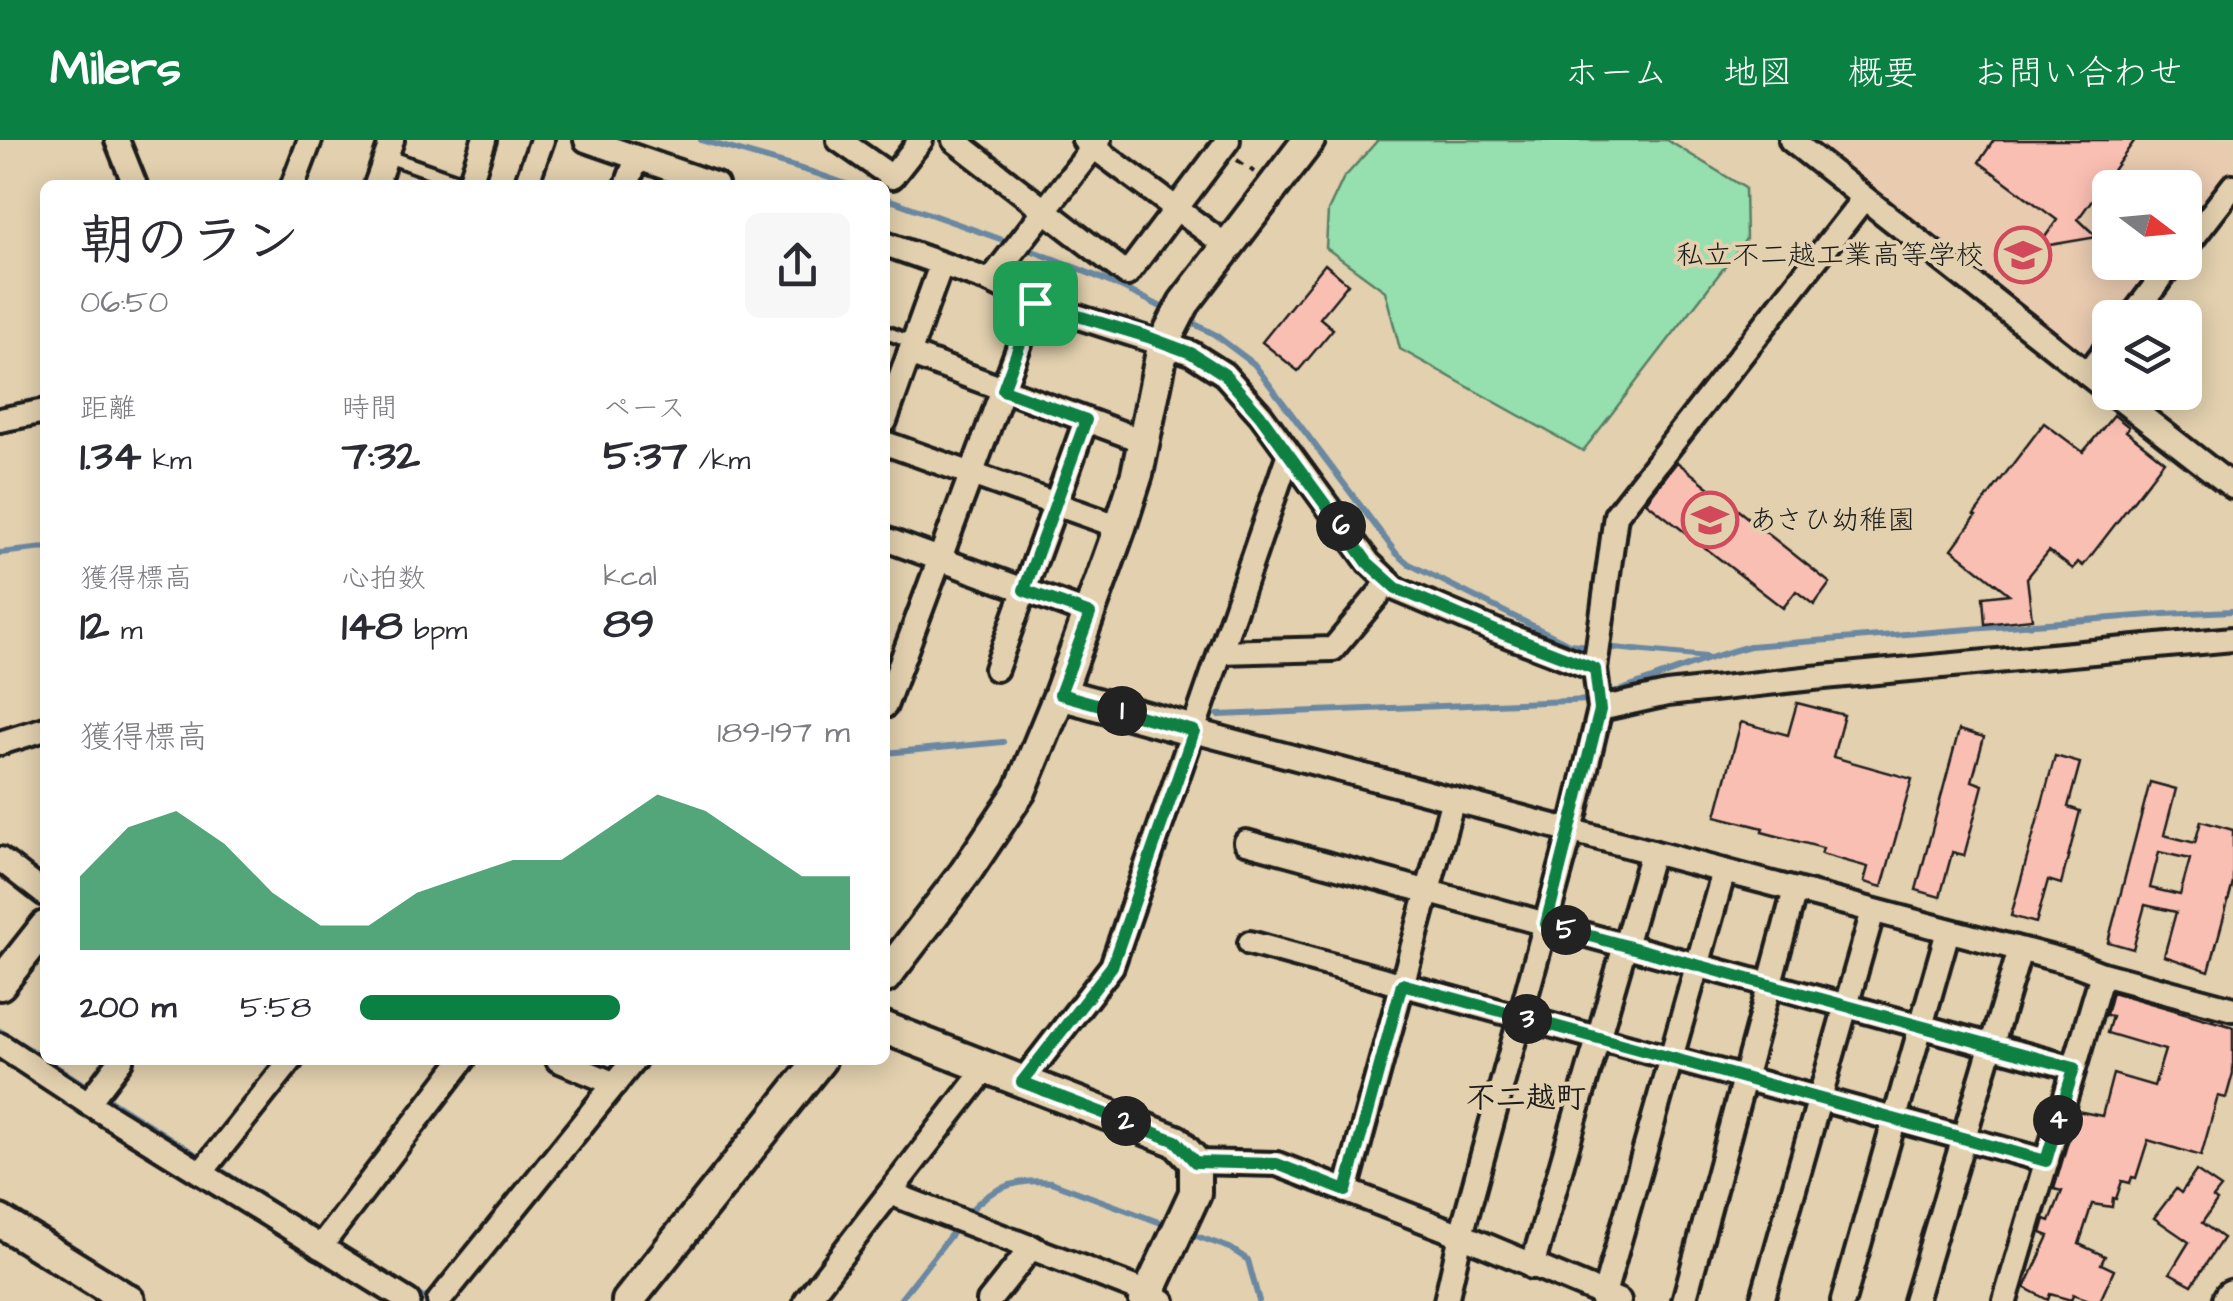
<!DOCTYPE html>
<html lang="ja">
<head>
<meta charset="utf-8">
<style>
	body { margin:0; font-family:"Architects Daughter","Klee One",sans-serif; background:#f7f7f7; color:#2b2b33; height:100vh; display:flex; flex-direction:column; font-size:38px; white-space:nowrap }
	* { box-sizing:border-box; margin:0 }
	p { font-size:32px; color:#7c7c81 }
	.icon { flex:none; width:55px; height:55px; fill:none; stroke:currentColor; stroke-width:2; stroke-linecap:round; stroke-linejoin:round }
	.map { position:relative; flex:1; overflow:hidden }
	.drawer { position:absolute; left:40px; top:40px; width:850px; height:885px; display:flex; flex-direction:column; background:#fff; border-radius:15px; box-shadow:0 5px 25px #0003 }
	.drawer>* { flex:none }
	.needle { width:65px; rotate:106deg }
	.controls { position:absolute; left:2092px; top:30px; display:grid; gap:20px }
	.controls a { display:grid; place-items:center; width:110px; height:110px; border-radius:15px; background:#fff; box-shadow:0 5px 25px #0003; font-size:50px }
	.pin { position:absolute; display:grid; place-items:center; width:85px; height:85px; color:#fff; margin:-42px; border-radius:20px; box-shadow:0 5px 15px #0006 }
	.km { position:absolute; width:50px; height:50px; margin:-25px; border-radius:50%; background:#222; color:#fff; font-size:28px; line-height:50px; text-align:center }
	.round { display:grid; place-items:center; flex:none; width:105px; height:105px; border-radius:15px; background:#f7f7f7 }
	.overview { display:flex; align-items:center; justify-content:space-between; height:170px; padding:0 40px }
	h1 { font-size:55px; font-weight:700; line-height:75px }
	.stats { display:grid; grid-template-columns:repeat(3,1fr); gap:15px; height:170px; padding:10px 40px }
	.stats div { display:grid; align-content:center }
	.stats b { font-size:42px; font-weight:700 }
	.stats small { font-size:28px; font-weight:400 }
	.stats p { font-size:28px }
	.chart { height:280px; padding:20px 40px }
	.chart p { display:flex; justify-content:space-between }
	.chart svg { width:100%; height:180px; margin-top:10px; fill:#0b8043; opacity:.7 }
	ul { padding:0 40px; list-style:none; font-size:32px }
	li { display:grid; grid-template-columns:160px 120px 1fr; align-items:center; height:75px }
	li i { height:25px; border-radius:12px; background:#0b8043 }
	header { display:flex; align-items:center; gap:60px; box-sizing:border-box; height:140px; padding:0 50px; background:#0b8043; color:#fff }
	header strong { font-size:48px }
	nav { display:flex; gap:55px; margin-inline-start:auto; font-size:35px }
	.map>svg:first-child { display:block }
</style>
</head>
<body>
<header>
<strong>Milers</strong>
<nav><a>ホーム</a><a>地図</a><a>概要</a><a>お問い合わせ</a></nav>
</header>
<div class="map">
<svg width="2233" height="1161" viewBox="0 0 2233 1161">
	<rect width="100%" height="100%" fill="#e2d0ae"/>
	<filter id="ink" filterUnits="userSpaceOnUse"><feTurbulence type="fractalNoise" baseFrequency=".01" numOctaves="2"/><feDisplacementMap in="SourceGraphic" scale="20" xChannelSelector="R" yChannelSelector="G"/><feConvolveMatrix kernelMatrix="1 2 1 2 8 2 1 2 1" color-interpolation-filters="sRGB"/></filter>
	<g filter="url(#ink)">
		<polygon fill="#e9cbb0" points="1808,0 2233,0 2233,46 2185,108 2185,48 2110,48 2110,122 2173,123 2131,177 2110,178 2110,204 2087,234"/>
		<polygon fill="#96dfae" stroke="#597e65" stroke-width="2.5" points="1378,0 1667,0 1745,48 1746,99 1583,311 1400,209 1385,151 1326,108 1328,71 1343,39"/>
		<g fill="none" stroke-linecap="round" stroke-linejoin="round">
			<g stroke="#6a88a2" stroke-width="6">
				<polyline points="701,0 815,33 849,45"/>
				<path d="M885,58C980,93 1080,123 1169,171"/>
				<polyline points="1185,179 1214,194 1254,224 1396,413 1409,424 1569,504 1591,506"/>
				<polyline points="0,413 45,408"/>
				<polyline points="1604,507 1706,517"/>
				<path d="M1604,556C1654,540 1700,519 1750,506L2164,474L2233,471"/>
				<polyline points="1218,575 1592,560"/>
				<polyline points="885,613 1003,602"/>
				<polyline points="0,891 45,919"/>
				<polyline points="46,920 91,949"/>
				<polyline points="102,955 383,1133"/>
				<polyline points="565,987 618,920"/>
				<path d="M965,1077C987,1049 1015,1038 1051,1042L1172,1087"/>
				<polyline points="1188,1093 1230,1108 1248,1120 1259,1161"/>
				<polyline points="411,1150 428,1161"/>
				<polyline points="899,1161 957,1087"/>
			</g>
		</g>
		<g fill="#fabfb3" stroke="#1c1c1c" stroke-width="2.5" fill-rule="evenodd">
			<polygon points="1994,0 2135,0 2078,79 2097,97 2038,107 2057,80 1979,22"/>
			<polygon points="1325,124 1348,144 1320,178 1333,189 1298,231 1262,202"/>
			<polygon points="2114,275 2129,287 2126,291 2164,321 2083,426 2078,422 2073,429 2049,411 2027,438 2032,479 1985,484 1983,457 2009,454 1952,409 1976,376 1974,375 2044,283 2083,312"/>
			<polygon points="1677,322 1830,443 1814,465 1796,451 1783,468 1646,362"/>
			<polygon points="1797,563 1844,575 1833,617 1912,639 1882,747 1864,742 1868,727 1821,714 1823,708 1762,692 1763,688 1716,676 1741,582 1788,595"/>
			<polygon points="1959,590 1984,597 1972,641 1983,645 1964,716 1952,713 1940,757 1916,750"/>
			<polygon points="2055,616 2080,623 2068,667 2080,671 2061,744 2048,740 2036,783 2011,776"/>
			<path d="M2150,642L2176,649L2164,695L2195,703L2201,681L2233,690V743L2209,831L2164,816L2176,772L2145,765L2133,809L2108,802ZM2159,712L2190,719L2180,755L2150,748Z"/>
			<polygon points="2112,852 2233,887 2233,933 2226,958 2218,956 2201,1016 2148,1000 2136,1038 2132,1037 2130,1043 2122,1041 2116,1059 2113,1058 2112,1067 2092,1064 2079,1104 2105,1116 2101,1124 2114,1130 2100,1161 2092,1161 2073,1154 2071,1160 2050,1154 2048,1160 2025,1148 2049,1096 2041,1093 2045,1079 2050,1081 2062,1051 2054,1049 2077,971 2102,976 2113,934 2154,946 2165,910 2107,893 2112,876 2106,875"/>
			<polygon points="2196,1031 2221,1048 2213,1058 2217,1061 2202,1083 2223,1098 2192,1145 2170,1133 2189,1102 2154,1078 2176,1049 2181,1053"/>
		</g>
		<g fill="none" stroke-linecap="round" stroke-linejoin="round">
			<g stroke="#1c1c1c" stroke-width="19">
				<g id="service">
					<polyline points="386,16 469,45"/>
					<polyline points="885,192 913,203"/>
				</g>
			</g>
			<g stroke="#1c1c1c" stroke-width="30">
				<g id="minor">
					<polyline points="117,0 135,45"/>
					<polyline points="586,0 716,45"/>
					<polyline points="839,0 892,37 921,0"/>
					<polyline points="954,0 1127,134 1228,0"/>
					<polyline points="1084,0 1228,107"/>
					<polyline points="1791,0 2110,252"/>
					<polyline points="293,45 310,0"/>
					<polyline points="376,45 392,0"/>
					<polyline points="469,45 484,0"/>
					<polyline points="526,45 542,0"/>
					<polyline points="627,45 637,18"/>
					<polyline points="885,104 990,141 1035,163 1191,213 1224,234 1261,275 1369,423 1396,449 1496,491 1595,529"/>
					<polyline points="2185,108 2233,46"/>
					<polyline points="990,141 1099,0"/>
					<polyline points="2131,178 2173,122"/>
					<polyline points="909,214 1143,301"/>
					<polyline points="2087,234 2110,204"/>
					<polyline points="2111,252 2233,347"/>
					<polyline points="0,280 45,271"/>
					<polyline points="885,281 941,125"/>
					<polyline points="885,303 1120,387"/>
					<polyline points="885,399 1090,474"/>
					<polyline points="1220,512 1333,509 1389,442"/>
					<polyline points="996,529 1086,280"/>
					<polyline points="885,566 1035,163"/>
					<polyline points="1600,569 1667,554 1813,538 2233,499"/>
					<polyline points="1194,591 2076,824 2102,834 2233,869"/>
					<polyline points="0,603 45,589"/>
					<polyline points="1246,702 2074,928"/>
					<polyline points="0,719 45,754"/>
					<polyline points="1250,803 2047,1021"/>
					<polyline points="0,905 88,963 408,1161"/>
					<polyline points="558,920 615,944"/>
					<polyline points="1022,942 1112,826 1288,316"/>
					<polyline points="88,963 121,920"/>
					<polyline points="1195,1022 1277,1024 1461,1095 1619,1161"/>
					<polyline points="201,1033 291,920"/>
					<polyline points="1346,1051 1453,659"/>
					<polyline points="890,1053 1150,1154 1163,1161"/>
					<polyline points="320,1107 463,920"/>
					<polyline points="1532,1127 1652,712"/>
					<polyline points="439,1161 634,920"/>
					<polyline points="806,1161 987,927"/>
					<polyline points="989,1161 1032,1107"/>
					<polyline points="1446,1161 1461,1095 1571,691 1600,569 1595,529 1616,375 1864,58"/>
					<polyline points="1602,1161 1724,731"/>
					<polyline points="1684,1161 1795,750"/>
					<polyline points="1762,1161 1873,771"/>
					<polyline points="1843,1161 1948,791"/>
					<polyline points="1915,1161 2020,810"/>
					<polyline points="2005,1161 2102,834"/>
				</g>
			</g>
			<g stroke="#1c1c1c" stroke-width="38">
				<g id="tertiary">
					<polyline points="1060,554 1194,591"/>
					<polyline points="885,837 965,733 1020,651 1060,554 1120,387 1137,334 1164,202 1184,163 1309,0"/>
					<polyline points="0,844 45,787"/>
					<polyline points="885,888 1176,1001 1195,1022 1195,1053 1145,1161"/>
					<polyline points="0,1081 129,1161"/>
					<polyline points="628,1161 820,920"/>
				</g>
			</g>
			<g stroke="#1c1c1c" stroke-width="45">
				<polyline id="primary" points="2232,1161 2233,1159"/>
			</g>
			<polyline stroke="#1c1c1c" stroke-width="4" stroke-dasharray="8 8" stroke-linecap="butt" points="1237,20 1254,32"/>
			<use href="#service" stroke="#e2d0ae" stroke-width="11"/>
			<use href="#minor" stroke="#e2d0ae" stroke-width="22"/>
			<use href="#tertiary" stroke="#e2d0ae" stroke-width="30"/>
			<use href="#primary" stroke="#e2d0ae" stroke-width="38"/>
		</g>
	</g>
	<g fill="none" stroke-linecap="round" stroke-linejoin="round" filter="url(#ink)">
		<g stroke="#fff" stroke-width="20">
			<polygon id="route" points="1035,163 1148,197 1191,213 1224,234 1260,275 1368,423 1396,448 1496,491 1595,529 1600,570 1546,784 2074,928 2046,1021 1402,844 1346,1051 1277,1024 1195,1022 1176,1001 1022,942 1112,826 1194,591 1060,554 1090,474 1024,450 1086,280 1003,250"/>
		</g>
		<use href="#route" stroke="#0b8043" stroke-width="12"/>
	</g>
	<defs>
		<g id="school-ring" transform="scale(2.875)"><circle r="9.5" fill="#e2d0ae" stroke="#d1495b" stroke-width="1.5"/><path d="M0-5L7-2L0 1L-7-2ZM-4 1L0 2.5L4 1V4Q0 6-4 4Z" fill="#d1495b"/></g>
	</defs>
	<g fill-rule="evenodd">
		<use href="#school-ring" x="2023" y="115"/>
		<use href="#school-ring" x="1710" y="380"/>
	</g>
	<g text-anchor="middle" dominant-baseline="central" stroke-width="8" stroke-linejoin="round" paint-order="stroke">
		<g font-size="28" fill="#1c1c1c" stroke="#e2d0ae" text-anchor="end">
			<text x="1984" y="115">私立不二越工業高等学校</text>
			<text x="1749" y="380" text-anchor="start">あさひ幼稚園</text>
		</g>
		<g font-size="30" font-weight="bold" fill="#1c1c1c" stroke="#e2d0ae">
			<text x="1526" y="958">不二越町</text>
		</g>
	</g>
</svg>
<div class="controls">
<a><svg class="needle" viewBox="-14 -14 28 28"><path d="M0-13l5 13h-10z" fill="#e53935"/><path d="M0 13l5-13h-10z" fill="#7c7c81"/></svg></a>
<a><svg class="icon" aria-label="layers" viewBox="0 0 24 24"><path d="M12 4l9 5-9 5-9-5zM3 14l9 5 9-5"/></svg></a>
</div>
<div class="pin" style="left:1035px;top:163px;background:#1e9e55"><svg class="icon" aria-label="arrive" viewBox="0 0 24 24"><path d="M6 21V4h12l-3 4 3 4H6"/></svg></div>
<b class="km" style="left:1122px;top:571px">1</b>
<b class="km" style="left:1126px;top:981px">2</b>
<b class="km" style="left:1527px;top:879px">3</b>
<b class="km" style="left:2058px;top:980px">4</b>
<b class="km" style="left:1566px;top:790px">5</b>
<b class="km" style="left:1341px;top:386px">6</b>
<section class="drawer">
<div class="overview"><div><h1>朝のラン</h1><p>06:50</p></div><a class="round"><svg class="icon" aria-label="share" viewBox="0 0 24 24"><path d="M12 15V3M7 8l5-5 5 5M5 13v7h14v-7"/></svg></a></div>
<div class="stats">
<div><p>距離</p><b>1.34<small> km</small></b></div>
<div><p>時間</p><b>7:32</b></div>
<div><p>ペース</p><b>5:37<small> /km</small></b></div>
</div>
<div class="stats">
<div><p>獲得標高</p><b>12<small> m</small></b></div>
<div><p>心拍数</p><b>148<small> bpm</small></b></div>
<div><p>kcal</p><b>89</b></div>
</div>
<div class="chart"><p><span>獲得標高</span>189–197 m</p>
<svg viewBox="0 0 160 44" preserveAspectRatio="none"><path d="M0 44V26L10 14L20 10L30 18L40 30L50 38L60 38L70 30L80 26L90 22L100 22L110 14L120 6L130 10L140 18L150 26L160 26V44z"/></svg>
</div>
<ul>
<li><b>200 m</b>5:58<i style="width:53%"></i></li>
</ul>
</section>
</div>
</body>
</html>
